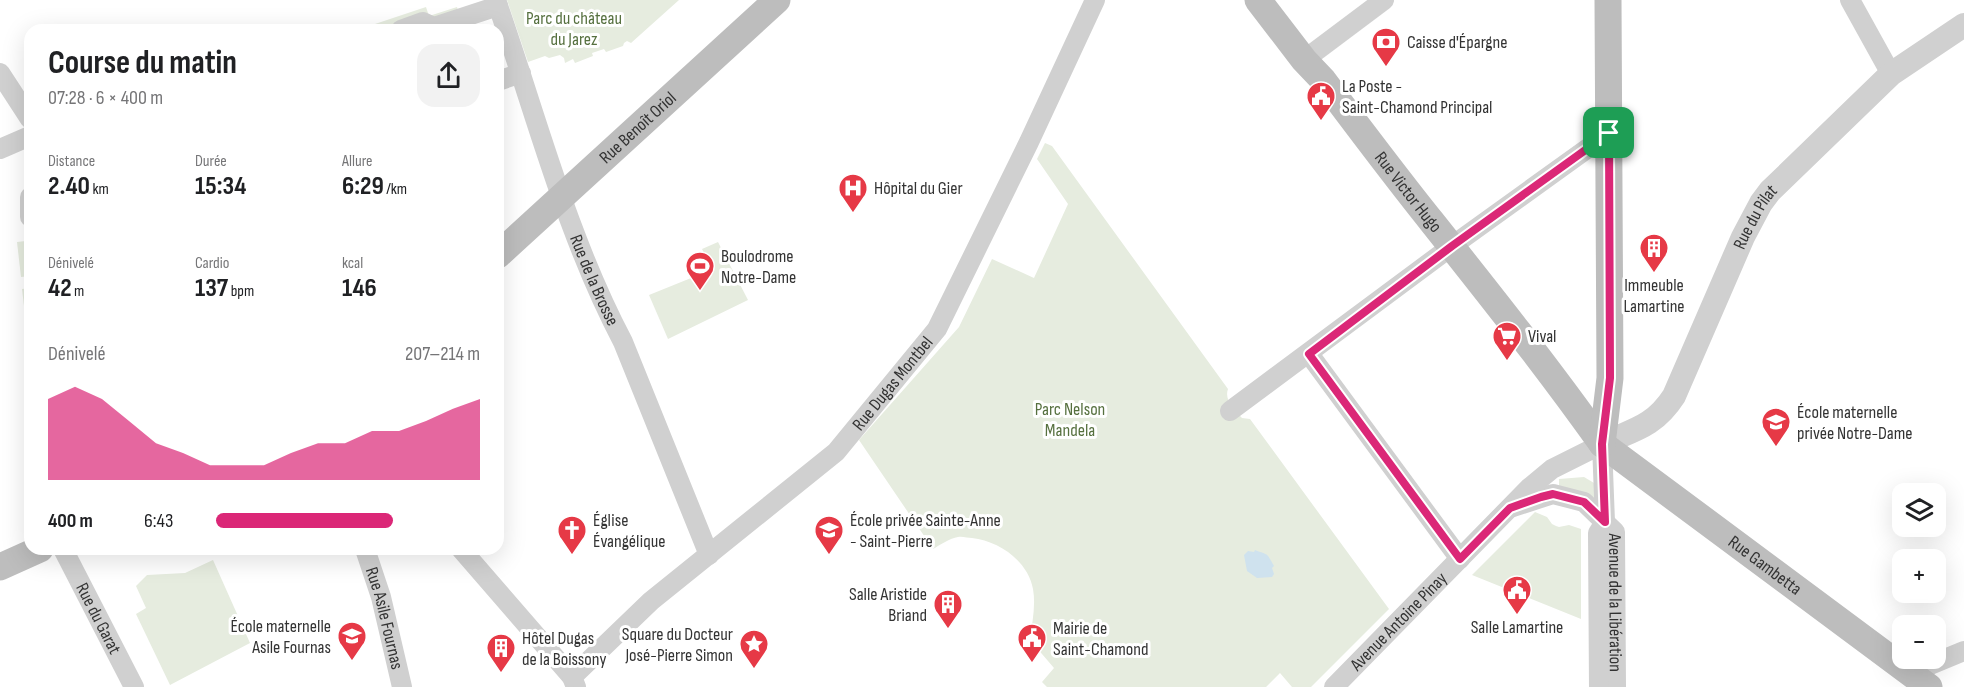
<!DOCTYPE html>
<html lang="fr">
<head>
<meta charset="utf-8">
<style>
	body { margin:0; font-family:"Sofia Sans Condensed",sans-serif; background:#f2f2f2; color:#202124; height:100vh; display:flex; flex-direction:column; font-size:22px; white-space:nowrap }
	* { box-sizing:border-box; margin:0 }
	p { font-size:20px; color:#757577 }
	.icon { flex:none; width:33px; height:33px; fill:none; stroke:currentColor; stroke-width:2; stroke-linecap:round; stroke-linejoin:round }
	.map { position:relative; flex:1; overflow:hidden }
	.panel { position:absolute; left:24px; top:24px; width:480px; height:531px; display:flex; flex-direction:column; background:#fff; border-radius:18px; box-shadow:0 6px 24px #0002 }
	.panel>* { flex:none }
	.buttons { position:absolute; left:1892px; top:483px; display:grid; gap:12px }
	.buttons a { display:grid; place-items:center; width:54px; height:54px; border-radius:12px; background:#fff; box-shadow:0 6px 24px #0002; font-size:30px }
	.pin { position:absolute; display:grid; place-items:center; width:51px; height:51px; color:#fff; margin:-26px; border-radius:12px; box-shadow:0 3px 9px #0006 }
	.round { display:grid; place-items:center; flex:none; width:63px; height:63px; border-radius:18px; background:#f2f2f2 }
	.headline { display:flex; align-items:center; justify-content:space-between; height:102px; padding:0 24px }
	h1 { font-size:33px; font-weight:700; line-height:45px }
	.figures { display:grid; grid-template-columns:repeat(3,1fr); gap:9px; height:102px; padding:6px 24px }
	.figures div { display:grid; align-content:center }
	.figures b { font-size:26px; font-weight:700 }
	.figures small { font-size:16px; font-weight:400 }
	.figures p { font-size:16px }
	.chart { height:168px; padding:12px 24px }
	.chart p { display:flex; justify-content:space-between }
	.chart svg { width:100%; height:108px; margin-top:6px; fill:#db2777; opacity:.7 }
	ul { padding:0 24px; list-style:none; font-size:20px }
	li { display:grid; grid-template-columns:96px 72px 1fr; align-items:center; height:45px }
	li i { height:15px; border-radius:8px; background:#db2777 }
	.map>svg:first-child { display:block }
</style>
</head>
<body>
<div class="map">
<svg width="1964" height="687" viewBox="0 0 1964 687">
	<rect width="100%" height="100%" fill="#fff"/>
	<g fill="#e6ecdf">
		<polygon points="507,0 679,0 631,43 627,41 624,43 623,46 606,52 604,49 592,53 593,56 575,63 573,59 565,63 564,58 560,55 549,58 545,56 528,62"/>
		<polygon points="426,7 429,16 457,7 464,30 357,30"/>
		<path d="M1045,143L1052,146L1228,389C1224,400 1234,410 1242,418L1250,419L1389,609L1311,687H1292L1280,673L1266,687H1047L1042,682L1054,668L1030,640C1032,623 1036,606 1033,589C1028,561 999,541 972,538C968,538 962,536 958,537C950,538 940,545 933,549L859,440L959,327L992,259L1034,278L1068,204L1037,159Z"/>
		<polygon points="26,241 30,276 21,277 17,242"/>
		<polygon points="718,242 748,300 668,339 649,295 696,276 691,261 705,255 702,249"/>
		<polygon points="30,288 30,340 28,340 22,289"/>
		<polygon points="1584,477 1594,483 1595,499 1559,488 1559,479"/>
		<polygon points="1535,512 1547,517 1552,524 1556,526 1559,527 1569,525 1581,529 1581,619 1472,575"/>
		<polygon points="213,560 250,643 170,685 136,614 146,608 136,586 147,575 185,573"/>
	</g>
	<path fill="#cfe2ee" d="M1255,550C1270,556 1266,552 1274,566L1272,568L1274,574L1272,577L1257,578L1247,571L1244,555L1248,551L1254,552Z"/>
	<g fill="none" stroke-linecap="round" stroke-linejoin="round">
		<g stroke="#d0d0d0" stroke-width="20">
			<path id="s1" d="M496,0C536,114 566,234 623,342L709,555"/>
			<polyline points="1850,0 1891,74"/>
			<polyline points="401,30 423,22 434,27 498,6"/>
			<polyline points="1304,60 1384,0"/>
			<polyline points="0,73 30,119"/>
			<polyline points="498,81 521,73"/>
			<polyline points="0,149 30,136"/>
			<polyline points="30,197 30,217"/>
			<polyline points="1309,354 1460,559"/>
			<polyline points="1230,411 1452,246 1609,133"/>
			<path id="s2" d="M1513,507L1553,494L1584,502L1615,532L1616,687"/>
			<path id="s3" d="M63,549L134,687"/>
			<path id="s4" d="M365,549L381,597L402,687"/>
			<polyline points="461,549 572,677 576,687"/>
			<path id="s5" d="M572,677L651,601L836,452L937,329L1029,142L1095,0"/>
			<polyline points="1916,677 1930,665 1964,651"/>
			<path id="s6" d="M1334,687L1529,488L1552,469L1602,444L1605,522L1598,533L1599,687"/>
		</g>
		<path stroke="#d0d0d0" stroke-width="24" id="s7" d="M1602,444C1633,430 1654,427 1674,396L1743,237L1761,203L1770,191L1891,74L1964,25"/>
		<g stroke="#bdbdbd" stroke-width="27">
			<path id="s8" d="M1258,0L1304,60L1323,80C1359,128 1395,176 1432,222C1490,295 1548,368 1602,444L1929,687"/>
			<path id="s9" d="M498,255L777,0"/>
			<polyline points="1602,444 1610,378 1608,0"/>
			<polyline points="0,567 40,549"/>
		</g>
	</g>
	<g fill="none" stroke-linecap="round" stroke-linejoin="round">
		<g stroke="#fff" stroke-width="12">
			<polygon id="route" points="1609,133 1610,378 1602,444 1605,522 1584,502 1553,494 1541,497 1510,508 1460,559 1309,354 1452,246"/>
		</g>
		<use href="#route" stroke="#db2777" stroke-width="8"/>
	</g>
	<defs>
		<g id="bank-pin" transform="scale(1.5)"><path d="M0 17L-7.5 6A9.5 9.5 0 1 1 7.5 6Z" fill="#e63946" stroke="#fff"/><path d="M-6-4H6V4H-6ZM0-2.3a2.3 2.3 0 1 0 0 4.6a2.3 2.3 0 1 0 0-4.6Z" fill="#fff"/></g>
		<g id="civic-pin" transform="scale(1.5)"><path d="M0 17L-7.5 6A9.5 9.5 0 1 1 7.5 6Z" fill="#e63946" stroke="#fff"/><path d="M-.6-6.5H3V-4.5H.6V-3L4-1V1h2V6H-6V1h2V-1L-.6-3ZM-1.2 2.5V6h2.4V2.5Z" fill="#fff"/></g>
		<g id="hospital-pin" transform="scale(1.5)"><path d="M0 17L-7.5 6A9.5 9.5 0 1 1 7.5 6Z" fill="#e63946" stroke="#fff"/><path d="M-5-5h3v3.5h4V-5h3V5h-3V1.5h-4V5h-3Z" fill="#fff"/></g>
		<g id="building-pin" transform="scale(1.5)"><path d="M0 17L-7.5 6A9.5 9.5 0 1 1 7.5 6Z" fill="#e63946" stroke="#fff"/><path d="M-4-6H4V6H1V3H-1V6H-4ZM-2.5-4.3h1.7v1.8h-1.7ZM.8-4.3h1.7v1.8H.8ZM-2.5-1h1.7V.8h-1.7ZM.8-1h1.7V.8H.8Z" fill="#fff"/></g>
		<g id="stadium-pin" transform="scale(1.5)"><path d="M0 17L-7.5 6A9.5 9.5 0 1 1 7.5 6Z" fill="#e63946" stroke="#fff"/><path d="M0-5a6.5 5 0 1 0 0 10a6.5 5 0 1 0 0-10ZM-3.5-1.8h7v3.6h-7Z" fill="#fff"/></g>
		<g id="supermarket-pin" transform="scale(1.5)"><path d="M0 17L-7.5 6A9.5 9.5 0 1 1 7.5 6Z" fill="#e63946" stroke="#fff"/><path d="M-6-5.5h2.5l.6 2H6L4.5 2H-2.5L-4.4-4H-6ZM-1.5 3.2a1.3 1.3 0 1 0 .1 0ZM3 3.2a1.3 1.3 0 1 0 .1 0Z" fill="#fff"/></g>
		<g id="school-pin" transform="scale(1.5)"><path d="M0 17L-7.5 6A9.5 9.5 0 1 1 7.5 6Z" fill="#e63946" stroke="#fff"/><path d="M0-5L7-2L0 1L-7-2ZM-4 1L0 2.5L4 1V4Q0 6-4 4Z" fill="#fff"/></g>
		<g id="church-pin" transform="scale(1.5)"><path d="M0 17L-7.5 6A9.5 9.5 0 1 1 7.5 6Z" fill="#e63946" stroke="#fff"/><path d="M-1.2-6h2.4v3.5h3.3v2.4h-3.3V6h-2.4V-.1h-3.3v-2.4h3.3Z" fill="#fff"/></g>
		<g id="sight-pin" transform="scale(1.5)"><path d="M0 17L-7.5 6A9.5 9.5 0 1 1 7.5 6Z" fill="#e63946" stroke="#fff"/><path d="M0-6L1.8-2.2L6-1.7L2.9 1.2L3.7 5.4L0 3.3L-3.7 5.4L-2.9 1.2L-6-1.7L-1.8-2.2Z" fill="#fff"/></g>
	</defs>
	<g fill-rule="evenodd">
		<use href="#bank-pin" x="1386" y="42"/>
		<use href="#civic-pin" x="1321" y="96"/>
		<use href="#hospital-pin" x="853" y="188"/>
		<use href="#building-pin" x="1654" y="248"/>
		<use href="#stadium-pin" x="700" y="266"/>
		<use href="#supermarket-pin" x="1507" y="336"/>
		<use href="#school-pin" x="1776" y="422"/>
		<use href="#church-pin" x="572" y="530"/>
		<use href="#school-pin" x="829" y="530"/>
		<use href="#civic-pin" x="1517" y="590"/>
		<use href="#building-pin" x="948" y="604"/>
		<use href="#school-pin" x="352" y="636"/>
		<use href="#civic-pin" x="1032" y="638"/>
		<use href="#sight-pin" x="754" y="644"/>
		<use href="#building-pin" x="501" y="648"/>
	</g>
	<g text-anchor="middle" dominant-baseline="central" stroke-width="6" stroke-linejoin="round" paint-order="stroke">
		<g font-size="18" fill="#56703f" stroke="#fff">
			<text x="574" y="18">Parc du château<tspan x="574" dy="21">du Jarez</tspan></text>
			<text x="1070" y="409">Parc Nelson<tspan x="1070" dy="21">Mandela</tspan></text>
		</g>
		<g font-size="18" fill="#333" stroke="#fff" text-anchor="start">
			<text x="1407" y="42">Caisse d'Épargne</text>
			<text x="1342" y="86">La Poste -<tspan x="1342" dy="21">Saint-Chamond Principal</tspan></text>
			<text x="874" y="188">Hôpital du Gier</text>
			<text x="721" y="256">Boulodrome<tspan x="721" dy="21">Notre-Dame</tspan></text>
			<text x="1654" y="285" text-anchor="middle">Immeuble<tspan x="1654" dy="21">Lamartine</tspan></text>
			<text x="1528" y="336">Vival</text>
			<text x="1797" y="412">École maternelle<tspan x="1797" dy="21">privée Notre-Dame</tspan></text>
			<text x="593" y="520">Église<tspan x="593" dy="21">Évangélique</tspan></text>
			<text x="850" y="520">École privée Sainte-Anne<tspan x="850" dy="21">- Saint-Pierre</tspan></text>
			<text x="927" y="594" text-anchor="end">Salle Aristide<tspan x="927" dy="21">Briand</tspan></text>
			<text x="331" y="626" text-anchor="end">École maternelle<tspan x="331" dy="21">Asile Fournas</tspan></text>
			<text x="1517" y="627" text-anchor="middle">Salle Lamartine</text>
			<text x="1053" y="628">Mairie de<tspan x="1053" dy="21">Saint-Chamond</tspan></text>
			<text x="733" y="634" text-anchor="end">Square du Docteur<tspan x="733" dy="21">José-Pierre Simon</tspan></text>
			<text x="522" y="638">Hôtel Dugas<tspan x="522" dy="21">de la Boissony</tspan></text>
		</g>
		<g font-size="18" fill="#333" stroke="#fff">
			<text stroke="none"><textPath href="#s9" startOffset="189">Rue Benoît Oriol</textPath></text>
			<text stroke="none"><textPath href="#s8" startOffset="244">Rue Victor Hugo</textPath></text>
			<text stroke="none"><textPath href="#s7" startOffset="285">Rue du Pilat</textPath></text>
			<text stroke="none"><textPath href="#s1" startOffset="297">Rue de la Brosse</textPath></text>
			<text stroke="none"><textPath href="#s5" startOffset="436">Rue Dugas Montbel</textPath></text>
			<text stroke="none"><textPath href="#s8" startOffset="765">Rue Gambetta</textPath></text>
			<text stroke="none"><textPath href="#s2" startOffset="188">Avenue de la Libération</textPath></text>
			<text stroke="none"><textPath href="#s3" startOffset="78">Rue du Garat</textPath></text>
			<text stroke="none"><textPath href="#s4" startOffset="72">Rue Asile Fournas</textPath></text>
			<text stroke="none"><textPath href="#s6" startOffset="92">Avenue Antoine Pinay</textPath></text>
		</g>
	</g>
</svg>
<div class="buttons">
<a><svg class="icon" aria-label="layers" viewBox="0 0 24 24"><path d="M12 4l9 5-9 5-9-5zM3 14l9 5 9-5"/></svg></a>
<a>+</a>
<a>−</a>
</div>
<div class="pin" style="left:1609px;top:133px;background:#1e9e55"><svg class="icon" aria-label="arrive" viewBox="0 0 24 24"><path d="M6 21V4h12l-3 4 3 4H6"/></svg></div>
<section class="panel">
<div class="headline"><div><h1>Course du matin</h1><p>07:28 · 6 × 400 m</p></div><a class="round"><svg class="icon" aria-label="share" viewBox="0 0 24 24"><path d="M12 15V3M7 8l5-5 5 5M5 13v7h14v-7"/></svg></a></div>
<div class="figures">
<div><p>Distance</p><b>2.40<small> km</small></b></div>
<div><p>Durée</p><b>15:34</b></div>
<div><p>Allure</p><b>6:29<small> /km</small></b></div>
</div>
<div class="figures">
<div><p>Dénivelé</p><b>42<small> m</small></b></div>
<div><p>Cardio</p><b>137<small> bpm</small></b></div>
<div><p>kcal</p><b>146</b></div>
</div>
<div class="chart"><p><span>Dénivelé</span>207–214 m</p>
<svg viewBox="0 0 160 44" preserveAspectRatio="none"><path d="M0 44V11L10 6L20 11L30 20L40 29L50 33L60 38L70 38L80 38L90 33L100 29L110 29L120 24L130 24L140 20L150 15L160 11V44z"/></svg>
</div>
<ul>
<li><b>400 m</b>6:43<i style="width:67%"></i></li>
</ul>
</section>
</div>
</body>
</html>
